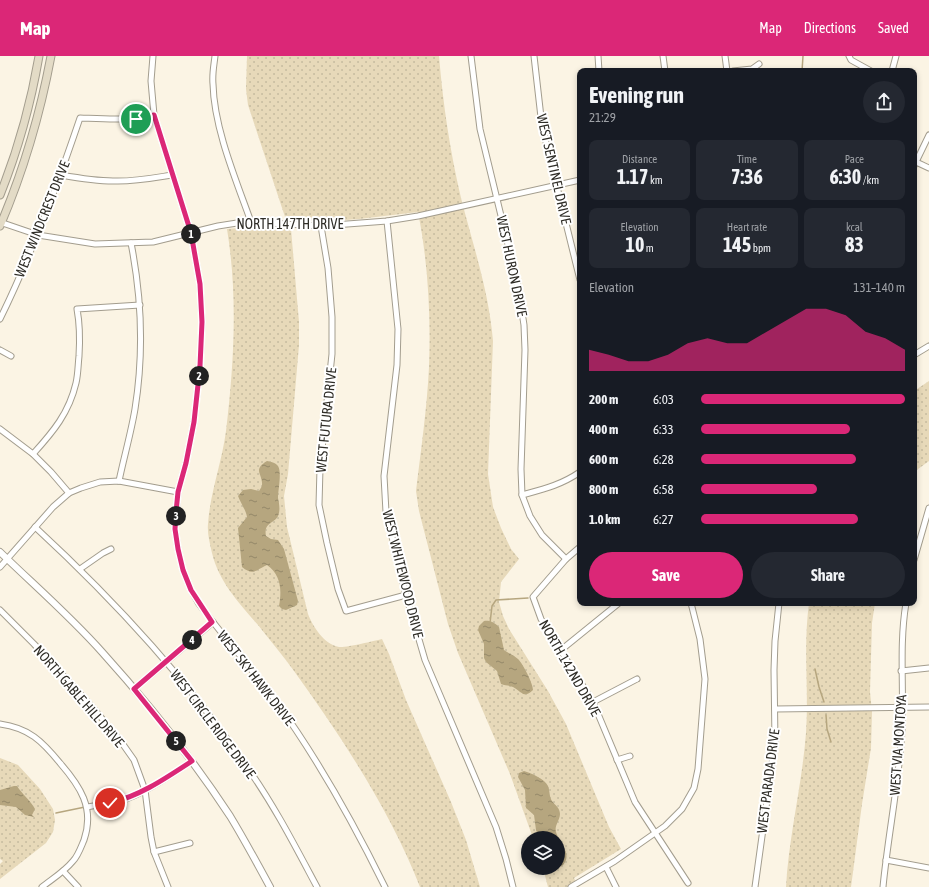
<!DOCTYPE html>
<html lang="en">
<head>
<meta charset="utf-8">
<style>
	body { margin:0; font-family:"Asap Condensed",sans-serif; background:#242831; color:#f1f3f6; height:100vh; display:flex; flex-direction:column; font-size:15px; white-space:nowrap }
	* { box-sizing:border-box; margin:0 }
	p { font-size:13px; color:#9ea1a6 }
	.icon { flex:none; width:22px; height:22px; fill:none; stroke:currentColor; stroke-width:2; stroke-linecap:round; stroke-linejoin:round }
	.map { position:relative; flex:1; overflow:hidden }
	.drawer { position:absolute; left:577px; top:12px; width:340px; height:538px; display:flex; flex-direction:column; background:#171b24; border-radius:8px; box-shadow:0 2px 6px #0003 }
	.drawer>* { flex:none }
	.controls { position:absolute; left:521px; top:775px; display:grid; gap:8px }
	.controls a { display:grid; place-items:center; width:44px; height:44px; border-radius:50%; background:#171b24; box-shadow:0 2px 6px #0003; font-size:20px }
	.pin { position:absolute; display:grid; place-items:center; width:34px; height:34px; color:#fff; margin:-17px; border:2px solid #fff; border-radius:50%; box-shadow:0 1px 4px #0007 }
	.km { position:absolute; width:20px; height:20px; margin:-10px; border-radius:50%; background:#222; color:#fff; font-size:11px; line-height:20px; text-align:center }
	.round { display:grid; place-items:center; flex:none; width:42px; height:42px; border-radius:21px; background:#242831 }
	.head { display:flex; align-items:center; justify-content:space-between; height:68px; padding:0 12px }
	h1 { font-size:22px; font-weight:700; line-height:30px }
	.stats { display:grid; grid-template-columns:repeat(3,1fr); gap:6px; height:68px; padding:4px 12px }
	.stats div { display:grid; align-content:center; border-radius:8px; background:#242831; text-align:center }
	.stats b { font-size:20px; font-weight:700 }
	.stats small { font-size:11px; font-weight:400 }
	.stats p { font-size:11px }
	.chart { height:112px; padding:8px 12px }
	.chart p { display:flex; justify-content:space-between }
	.chart svg { width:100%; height:72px; margin-top:4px; fill:#db2777; opacity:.7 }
	.cta { display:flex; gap:8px; margin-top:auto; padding:8px 12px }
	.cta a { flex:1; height:46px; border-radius:24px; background:#db2777; color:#fff; font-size:16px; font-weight:700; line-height:46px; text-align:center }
	.cta a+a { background:#242831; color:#f1f3f6 }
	ul { padding:0 12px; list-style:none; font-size:13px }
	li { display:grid; grid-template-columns:64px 48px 1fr; align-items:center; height:30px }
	li i { height:10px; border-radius:5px; background:#db2777 }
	header { display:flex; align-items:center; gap:24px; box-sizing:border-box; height:56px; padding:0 20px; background:#db2777; color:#fff }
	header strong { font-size:19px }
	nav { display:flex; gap:22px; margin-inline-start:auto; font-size:14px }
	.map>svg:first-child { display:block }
</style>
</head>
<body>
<header>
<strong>Map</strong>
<nav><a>Map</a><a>Directions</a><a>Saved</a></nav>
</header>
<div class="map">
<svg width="929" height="831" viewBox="0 0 929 831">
	<defs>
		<pattern id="grass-dots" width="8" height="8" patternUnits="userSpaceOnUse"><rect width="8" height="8" fill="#e7d9b9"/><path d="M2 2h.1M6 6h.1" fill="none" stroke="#c6bb9f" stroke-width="1.8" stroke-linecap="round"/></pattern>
		<pattern id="water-ripples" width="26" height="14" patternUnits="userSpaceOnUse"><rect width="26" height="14" fill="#b6a67f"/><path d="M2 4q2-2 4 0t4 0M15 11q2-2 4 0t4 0" fill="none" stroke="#948868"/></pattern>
	</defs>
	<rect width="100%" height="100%" fill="#fbf4e4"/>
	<g fill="url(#grass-dots)">
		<path d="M247,0H439C443,48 450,95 461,142C473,189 489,236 493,285L488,418L493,451L501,472L511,493L519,503L501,526L499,546L503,560L509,573L548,635L566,668L609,771L621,793L574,822L578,831H548L543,812H558V782H533L510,718L458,597L448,568L419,455L416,435C421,394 427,352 429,311C431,259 428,206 418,156L359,163L330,165L286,164L248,49L246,33Z"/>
		<path d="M251,171L291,173L299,266V289L288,418L284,440L287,471L308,558C313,571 324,588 339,591C346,592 373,585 382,583L389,598L406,644L451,746L466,784L480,831H420C391,756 341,680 294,615C283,600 270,584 258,569C239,547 219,526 212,497C210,488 207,477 208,468C210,437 222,406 226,375C234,308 238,240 227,173Z"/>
		<polygon points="929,325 929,405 914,416 914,335"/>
		<path d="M809,547H875L872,567L870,636L872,656L871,692L862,748L851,831H786C789,779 802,729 806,677C809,634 803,591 809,547Z"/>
		<polygon points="0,702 18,709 40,733 53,753 55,764 53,776 46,787 0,823 0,808 3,805 0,803"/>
	</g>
	<g fill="url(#water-ripples)">
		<path d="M267,405C271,406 275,406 278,410C282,416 278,434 278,442C279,447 280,452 279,457C277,468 263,465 266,480L271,483L278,484L284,493L298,545L297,549L286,554L282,553L279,550C282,534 281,519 267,509C256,514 253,520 242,511L238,472L247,461C246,454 241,448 238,440L243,434L251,433L259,435C260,433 262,431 262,429C263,418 252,414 267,405Z"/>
		<path d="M484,565C490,564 495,567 499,571L504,594C509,598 514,599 518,603C523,608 533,627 533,634C524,643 522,636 513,631C509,629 505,630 501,628L497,615L486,606L484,602V588L478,574L479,570Z"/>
		<path d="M524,715C531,717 545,723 548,730C550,735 549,740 552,745C555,749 560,752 560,758C560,764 554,770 556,776C559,787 574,799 562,810L558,811V782H539L536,774L534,759L526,752L525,734L518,721L519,717Z"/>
		<path d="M14,730H17C22,738 31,745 35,753L32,759L34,761L25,759L16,751L0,749V734Z"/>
	</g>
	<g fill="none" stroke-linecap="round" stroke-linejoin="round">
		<g stroke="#b6a67f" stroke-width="1.5">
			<polyline points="802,15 803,0"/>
			<polyline points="490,567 492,550 496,544 528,542"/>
			<polyline points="815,613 819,631 824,646"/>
			<polyline points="826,659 827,673 831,686"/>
			<polyline points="56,757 85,751"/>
		</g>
		<g stroke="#a39d8e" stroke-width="7">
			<g id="minor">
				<path d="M153,0L151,25L154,59L191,177L200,228L202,267L200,310L194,366L186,407L178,436L175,473L178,493L183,514L191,534L199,548C224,581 251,612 275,644C318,703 353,766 385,831"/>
				<path d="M215,0C214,9 212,18 213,28C214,72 236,124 251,166"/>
				<polyline points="471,0 480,73 518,230 524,269 525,294 521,413 522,439 530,460 542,479 566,503"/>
				<polyline points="534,0 542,70 580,224"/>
				<polyline points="598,0 599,15"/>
				<polyline points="663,0 665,15"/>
				<polyline points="725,0 727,15"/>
				<polyline points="849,0 851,4 871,15"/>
				<polyline points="733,15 752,13 759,8"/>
				<polyline points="892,15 896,0"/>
				<polyline points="914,105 929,112"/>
				<polyline points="914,110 929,79"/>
				<path d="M61,119C78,122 95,125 113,125C133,126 153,122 172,119"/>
				<polyline points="387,165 398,273 397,309 384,420 386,456 406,539 425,604 496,771 506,803 513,831"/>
				<polyline points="0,166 38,179 95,188 153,186 218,170 237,167 251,166 321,170 387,165 418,160 580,124"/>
				<polyline points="321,170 328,212 332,261 332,298 320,412 319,449 327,487 338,533 346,555 406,539"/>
				<path d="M0,263C32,198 57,130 80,62C105,63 129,65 154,59"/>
				<polyline points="0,294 11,300"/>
				<polyline points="914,299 929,290"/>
				<polyline points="0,373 33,398 51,416 69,437"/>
				<path d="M33,398C53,376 69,357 76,327C78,319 78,309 79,300C80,284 80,269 77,253L140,249"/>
				<path d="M119,425C124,401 131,377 135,353C144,297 142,243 131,187"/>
				<path d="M522,439C544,433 561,429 580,416"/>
				<path d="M35,471C113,543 187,623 247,711C274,749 295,790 317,831"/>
				<polyline points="580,491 566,503 533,541 541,563 593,646 635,746 688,827"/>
				<polyline points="914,504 929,452"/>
				<polyline points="0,511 53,451 69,437 81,432 100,426 119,425 178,436"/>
				<polyline points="80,513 103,497 111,493"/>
				<polyline points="0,554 34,588 95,654 122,687 134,704 145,734 151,781 154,796 168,831"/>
				<polyline points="561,594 619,547"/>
				<polyline points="901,615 929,612"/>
				<polyline points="134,633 213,566"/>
				<polyline points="593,646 637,623"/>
				<polyline points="775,653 929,651"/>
				<path d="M0,668C29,672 42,685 60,707C80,730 95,752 84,784C81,791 78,800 73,805C64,816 52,823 42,831"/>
				<polyline points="617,704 630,700"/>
				<path d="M87,751C98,749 110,748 121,745C147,736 169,720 192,705"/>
				<polyline points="154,796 190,787"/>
				<polyline points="886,804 929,812"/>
				<polyline points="606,811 616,831"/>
				<polyline points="63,815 78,831"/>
				<polyline points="571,831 615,805 665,770 682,753 694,732 698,713 705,623 700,583 691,547"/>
				<polyline points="755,831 775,686 774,614 775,585 779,547"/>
				<path d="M883,831C888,779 899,727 902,674C904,632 899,589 906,547"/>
			</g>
		</g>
		<g stroke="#a39d8e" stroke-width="8">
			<path id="tertiary" d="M0,496C34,529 70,560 102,596C148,647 192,702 230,760C244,783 257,807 270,831"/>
		</g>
		<g stroke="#a39d8e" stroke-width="9">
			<g id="secondary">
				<path d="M0,139C18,94 31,47 39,0"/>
				<path d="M0,170C23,116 40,59 51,0"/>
			</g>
		</g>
		<use href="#minor" stroke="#fff" stroke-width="5"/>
		<use href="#tertiary" stroke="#fff" stroke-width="6"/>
		<use href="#secondary" stroke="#e3dbc6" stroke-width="7"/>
	</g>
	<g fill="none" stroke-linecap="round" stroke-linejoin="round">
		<g stroke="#fff" stroke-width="8">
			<path id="route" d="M110,747C140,740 166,722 192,705L134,633L212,566L191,534L183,514L178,493L175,473L176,456L178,436L186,407L194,366L200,310L202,266L200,228L191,177L154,59L136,63"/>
		</g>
		<use href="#route" stroke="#db2777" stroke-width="5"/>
	</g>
	<g text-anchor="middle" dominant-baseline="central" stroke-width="4" stroke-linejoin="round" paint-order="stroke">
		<g font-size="14" fill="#2f2d27" stroke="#fff">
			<text transform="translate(554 113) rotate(77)">WEST SENTINEL DRIVE</text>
			<text transform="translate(42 163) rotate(-68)">WEST WINDCREST DRIVE</text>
			<text x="290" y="168">NORTH 147TH DRIVE</text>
			<text transform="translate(512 210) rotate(78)">WEST HURON DRIVE</text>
			<text transform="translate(326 364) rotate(-84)">WEST FUTURA DRIVE</text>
			<text transform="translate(403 518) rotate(76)">WEST WHITEWOOD DRIVE</text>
			<text transform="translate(570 612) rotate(60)">NORTH 142ND DRIVE</text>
			<text transform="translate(256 622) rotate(52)">WEST SKY HAWK DRIVE</text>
			<text transform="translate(79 640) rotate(49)">NORTH GABLE HILL DRIVE</text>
			<text transform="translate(213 668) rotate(53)">WEST CIRCLE RIDGE DRIVE</text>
			<text transform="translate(898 689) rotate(-86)">WEST VIA MONTOYA</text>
			<text transform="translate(768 725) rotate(-83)">WEST PARADA DRIVE</text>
		</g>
	</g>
</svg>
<div class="controls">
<a><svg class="icon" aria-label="layers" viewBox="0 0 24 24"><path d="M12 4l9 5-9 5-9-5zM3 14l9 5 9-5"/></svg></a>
</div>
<div class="pin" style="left:136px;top:63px;background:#1e9e55"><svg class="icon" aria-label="arrive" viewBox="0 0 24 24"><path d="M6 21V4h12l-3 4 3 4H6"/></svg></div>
<div class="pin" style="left:110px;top:747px;background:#d93025"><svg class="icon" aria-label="check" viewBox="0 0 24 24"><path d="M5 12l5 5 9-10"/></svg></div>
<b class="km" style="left:191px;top:178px">1</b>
<b class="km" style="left:199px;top:320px">2</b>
<b class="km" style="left:176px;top:460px">3</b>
<b class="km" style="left:192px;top:584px">4</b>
<b class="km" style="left:176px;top:685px">5</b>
<section class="drawer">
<div class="head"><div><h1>Evening run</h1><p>21:29</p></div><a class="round"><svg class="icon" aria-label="share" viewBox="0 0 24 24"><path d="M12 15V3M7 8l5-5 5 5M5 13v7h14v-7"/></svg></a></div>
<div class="stats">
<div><p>Distance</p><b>1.17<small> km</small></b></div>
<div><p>Time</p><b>7:36</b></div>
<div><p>Pace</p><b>6:30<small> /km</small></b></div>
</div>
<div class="stats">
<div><p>Elevation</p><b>10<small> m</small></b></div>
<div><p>Heart rate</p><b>145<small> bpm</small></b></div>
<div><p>kcal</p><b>83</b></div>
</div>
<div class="chart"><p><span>Elevation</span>131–140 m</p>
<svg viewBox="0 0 160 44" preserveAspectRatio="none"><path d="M0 44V31L10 34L20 38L30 38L40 34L50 27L60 24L70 27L80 27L90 20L100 13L110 6L120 6L130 10L140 20L150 24L160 31V44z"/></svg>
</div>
<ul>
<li><b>200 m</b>6:03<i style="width:100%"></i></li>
<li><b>400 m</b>6:33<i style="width:73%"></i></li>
<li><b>600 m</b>6:28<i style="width:76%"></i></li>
<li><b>800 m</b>6:58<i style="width:57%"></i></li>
<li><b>1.0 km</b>6:27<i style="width:77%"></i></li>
</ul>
<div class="cta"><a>Save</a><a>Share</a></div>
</section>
</div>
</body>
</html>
